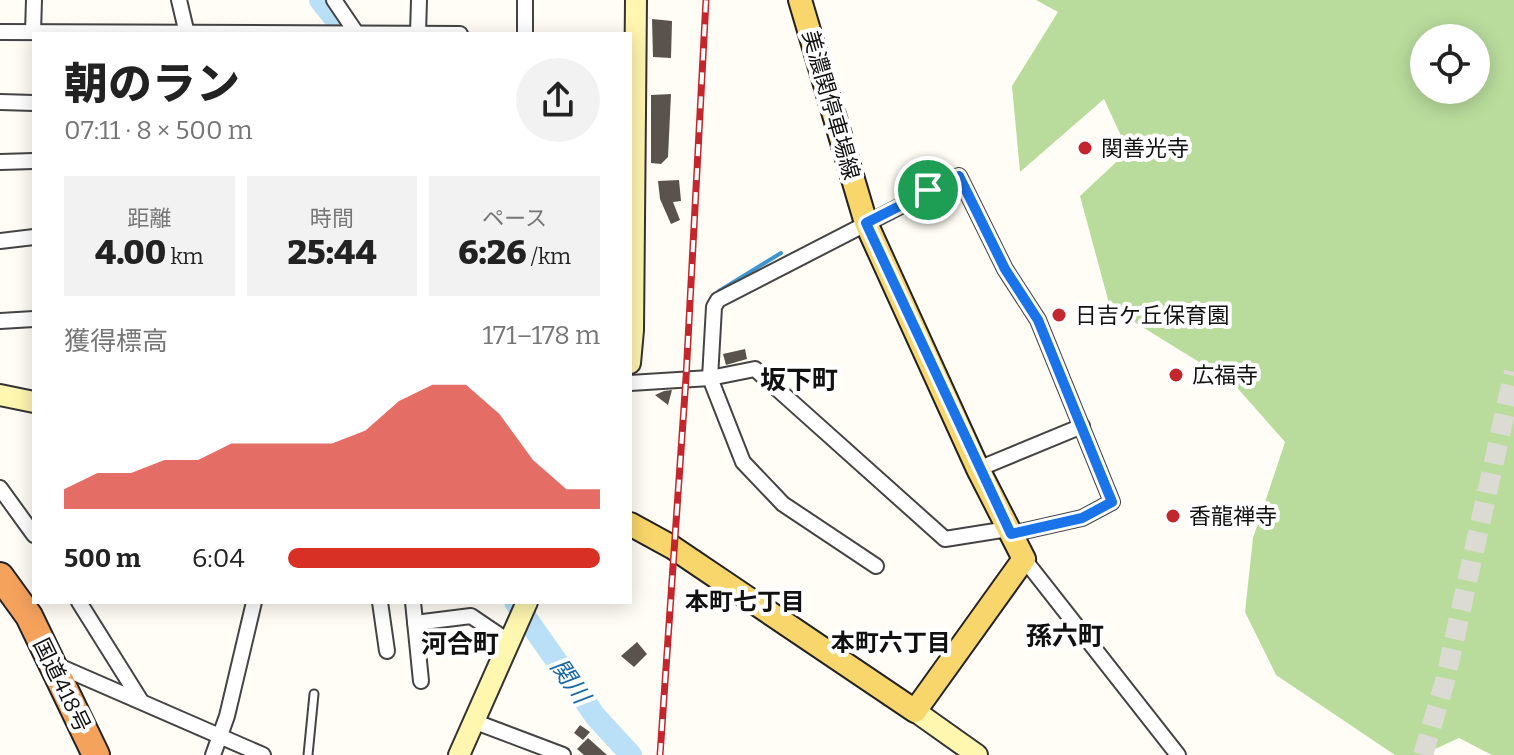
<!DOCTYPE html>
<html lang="ja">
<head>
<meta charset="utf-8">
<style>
	body { margin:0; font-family:Bitter,"Noto Sans JP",serif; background:#f2f2f2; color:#222; height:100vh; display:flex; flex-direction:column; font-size:30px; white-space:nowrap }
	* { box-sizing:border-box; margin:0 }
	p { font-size:26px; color:#767676 }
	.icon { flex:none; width:44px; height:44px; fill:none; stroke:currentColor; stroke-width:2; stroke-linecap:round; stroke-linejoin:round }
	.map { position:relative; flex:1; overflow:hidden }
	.details { position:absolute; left:32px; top:32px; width:600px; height:572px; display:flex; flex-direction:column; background:#fff; border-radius:0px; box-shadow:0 4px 20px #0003 }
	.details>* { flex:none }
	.fabs { position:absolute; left:1410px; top:24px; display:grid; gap:16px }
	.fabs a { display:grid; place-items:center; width:80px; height:80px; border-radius:50%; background:#fff; box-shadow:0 4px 20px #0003; font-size:40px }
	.pin { position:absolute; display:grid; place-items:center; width:68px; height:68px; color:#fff; margin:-34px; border:4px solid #fff; border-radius:50%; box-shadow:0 2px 8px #0007 }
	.round { display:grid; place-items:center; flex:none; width:84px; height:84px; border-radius:42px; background:#f2f2f2 }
	.headline { display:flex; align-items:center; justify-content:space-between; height:136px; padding:0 32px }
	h1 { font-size:44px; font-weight:800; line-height:60px }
	.metrics { display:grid; grid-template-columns:repeat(3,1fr); gap:12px; height:136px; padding:8px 32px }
	.metrics div { display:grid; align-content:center; border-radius:0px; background:#f2f2f2; text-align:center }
	.metrics b { font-size:34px; font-weight:800 }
	.metrics small { font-size:22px; font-weight:400 }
	.metrics p { font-size:22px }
	.chart { height:224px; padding:16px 32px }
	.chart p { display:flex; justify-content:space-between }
	.chart svg { width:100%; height:144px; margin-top:8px; fill:#d93025; opacity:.7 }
	ul { padding:0 32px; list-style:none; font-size:26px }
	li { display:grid; grid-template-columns:128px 96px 1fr; align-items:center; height:60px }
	li i { height:20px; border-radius:10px; background:#d93025 }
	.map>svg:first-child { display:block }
</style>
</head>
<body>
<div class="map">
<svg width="1514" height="755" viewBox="0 0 1514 755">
	<rect width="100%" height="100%" fill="#fffdf5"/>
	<path fill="#b9dc9c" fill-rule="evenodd" d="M1036,0H1514V755H1492L1459,738L1422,755H1395L1276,675L1245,612L1253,538L1285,442L1233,383L1110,307L1080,196L1128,151L1104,99L1020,172L1012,86L1058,12ZM1424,38H1476V90H1424Z"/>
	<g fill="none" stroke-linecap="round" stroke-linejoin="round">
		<polyline stroke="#3f96cf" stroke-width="4" points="719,291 781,253"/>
		<g stroke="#b9e0f7" stroke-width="22">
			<polyline points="320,0 347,34"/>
			<polyline points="515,602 596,717 631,755"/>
		</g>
	</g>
	<g fill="#5a524d">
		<polygon points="652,19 672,21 671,58 653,57"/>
		<polygon points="671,94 668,157 661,164 651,163 651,95"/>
		<polygon points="679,180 681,201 673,202 680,220 671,224 660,199 658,181"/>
		<polygon points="745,349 747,359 726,365 723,354"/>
		<polygon points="672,390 668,405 655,395 664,391"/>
		<polygon points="637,642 647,654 634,667 621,656"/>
		<polygon points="580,725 590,732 583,740 574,733"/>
		<polygon points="588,738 607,755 584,755 577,749"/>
	</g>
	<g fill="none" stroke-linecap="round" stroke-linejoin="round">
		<polyline stroke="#dbdad3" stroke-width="20" stroke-dasharray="20 10" stroke-linecap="butt" points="1423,755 1445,681 1514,372"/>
		<g stroke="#444" stroke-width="11">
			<polyline id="lane" points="308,755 314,694"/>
		</g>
		<g stroke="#444" stroke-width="18">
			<g id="street">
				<polyline points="179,0 187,34"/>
				<polyline points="334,0 357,34"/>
				<polyline points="0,32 460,34"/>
				<polyline points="33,32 34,0"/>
				<polyline points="418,33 419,0"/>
				<polyline points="525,34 525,0"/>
				<polyline points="0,102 34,103"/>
				<polyline points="0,162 34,161"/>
				<polyline points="0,241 34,237"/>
				<polyline points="0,321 34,319"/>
				<polyline points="630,383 710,378 755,369 945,539 1008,529"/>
				<polyline points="978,469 1082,426"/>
				<polyline points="0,488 34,535"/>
				<polyline points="1024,559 1178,755"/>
				<polyline points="876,566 783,504 743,462 710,378 714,307 718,300 959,176 1005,269 1038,320 1112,502 1082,518 1011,534"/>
				<polyline points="79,602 141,701"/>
				<polyline points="380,602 387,651"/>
				<polyline points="413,602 421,681"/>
				<polyline points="415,623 471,616 508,641"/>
				<polyline points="54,664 263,755"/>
				<polyline points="473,721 563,755"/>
				<polyline points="213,755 227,716 254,602"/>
			</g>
		</g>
		<g stroke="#333" stroke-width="24">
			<g id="secondary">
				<polyline points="630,363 633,330 636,0"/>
				<polyline points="0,395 34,402"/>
				<polyline points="915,711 977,755"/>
				<polyline points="459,755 527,602"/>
			</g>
		</g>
		<g stroke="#222" stroke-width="26">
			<polyline id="primary" points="630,524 672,547 915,711 1024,559 978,469 866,223 800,0"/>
		</g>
		<g stroke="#222" stroke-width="30">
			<polyline id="highway" points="0,576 29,616 96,755"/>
		</g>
		<use href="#lane" stroke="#fff" stroke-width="7"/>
		<use href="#street" stroke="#fff" stroke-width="14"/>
		<use href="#secondary" stroke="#fff6b0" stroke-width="20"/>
		<use href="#primary" stroke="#f9d66b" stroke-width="22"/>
		<use href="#highway" stroke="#f5a25d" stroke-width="26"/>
		<g stroke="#c4262e" stroke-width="7">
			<polyline id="rail" points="660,755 686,378 706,0"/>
		</g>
		<use href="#rail" stroke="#fff" stroke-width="4" stroke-dasharray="12" stroke-linecap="butt"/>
	</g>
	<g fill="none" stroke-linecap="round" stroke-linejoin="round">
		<g stroke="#fff" stroke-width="16">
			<polygon id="route" points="959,176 1005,269 1038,320 1112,502 1082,518 1011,534 866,223"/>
		</g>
		<use href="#route" stroke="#1a73e8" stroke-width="10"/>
	</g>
	<g fill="#c4262e" stroke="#fff" stroke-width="3">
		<circle cx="1085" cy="148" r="8"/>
		<circle cx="1059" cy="315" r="8"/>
		<circle cx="1176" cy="375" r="8"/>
		<circle cx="1173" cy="516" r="8"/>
	</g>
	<g text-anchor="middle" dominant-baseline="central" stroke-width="8" stroke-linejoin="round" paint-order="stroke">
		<g font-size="22" fill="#111" stroke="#fff">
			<text transform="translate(831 105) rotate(74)">美濃関停車場線</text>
			<text transform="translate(62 685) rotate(64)">国道418号</text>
		</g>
		<g font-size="22" fill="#111" stroke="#fff" text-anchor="start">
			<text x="1101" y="148">関善光寺</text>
			<text x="1075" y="315">日吉ケ丘保育園</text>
			<text x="1192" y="375">広福寺</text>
			<text x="1189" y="516">香龍禅寺</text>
		</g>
		<g font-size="24" font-weight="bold" fill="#111" stroke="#fff">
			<text x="745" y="602">本町七丁目</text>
			<text x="891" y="643">本町六丁目</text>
		</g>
		<g font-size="24" font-style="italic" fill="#1768a6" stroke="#fff">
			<text transform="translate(570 681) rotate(55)">関川</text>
		</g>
		<g font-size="26" font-weight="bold" fill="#111" stroke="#fff">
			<text x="799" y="380">坂下町</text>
			<text x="1065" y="636">孫六町</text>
			<text x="460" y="644">河合町</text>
		</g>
	</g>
</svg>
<div class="fabs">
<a><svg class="icon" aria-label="locate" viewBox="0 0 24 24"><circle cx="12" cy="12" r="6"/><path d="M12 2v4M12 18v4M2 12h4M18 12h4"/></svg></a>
</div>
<div class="pin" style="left:928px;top:190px;background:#1e9e55"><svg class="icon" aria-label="arrive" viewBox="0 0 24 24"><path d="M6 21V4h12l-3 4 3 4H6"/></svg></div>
<section class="details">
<div class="headline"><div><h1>朝のラン</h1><p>07:11 · 8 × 500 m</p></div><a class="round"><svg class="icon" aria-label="share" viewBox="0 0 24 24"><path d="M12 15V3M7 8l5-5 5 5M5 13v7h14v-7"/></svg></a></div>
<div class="metrics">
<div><p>距離</p><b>4.00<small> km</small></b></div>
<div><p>時間</p><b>25:44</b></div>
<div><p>ペース</p><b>6:26<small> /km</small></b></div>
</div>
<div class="chart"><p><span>獲得標高</span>171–178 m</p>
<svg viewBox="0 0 160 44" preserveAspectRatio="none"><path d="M0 44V38L10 33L20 33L30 29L40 29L50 24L60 24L70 24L80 24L90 20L100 11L110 6L120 6L130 15L140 29L150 38L160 38V44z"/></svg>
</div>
<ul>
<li><b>500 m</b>6:04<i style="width:100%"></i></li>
</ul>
</section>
</div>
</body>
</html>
